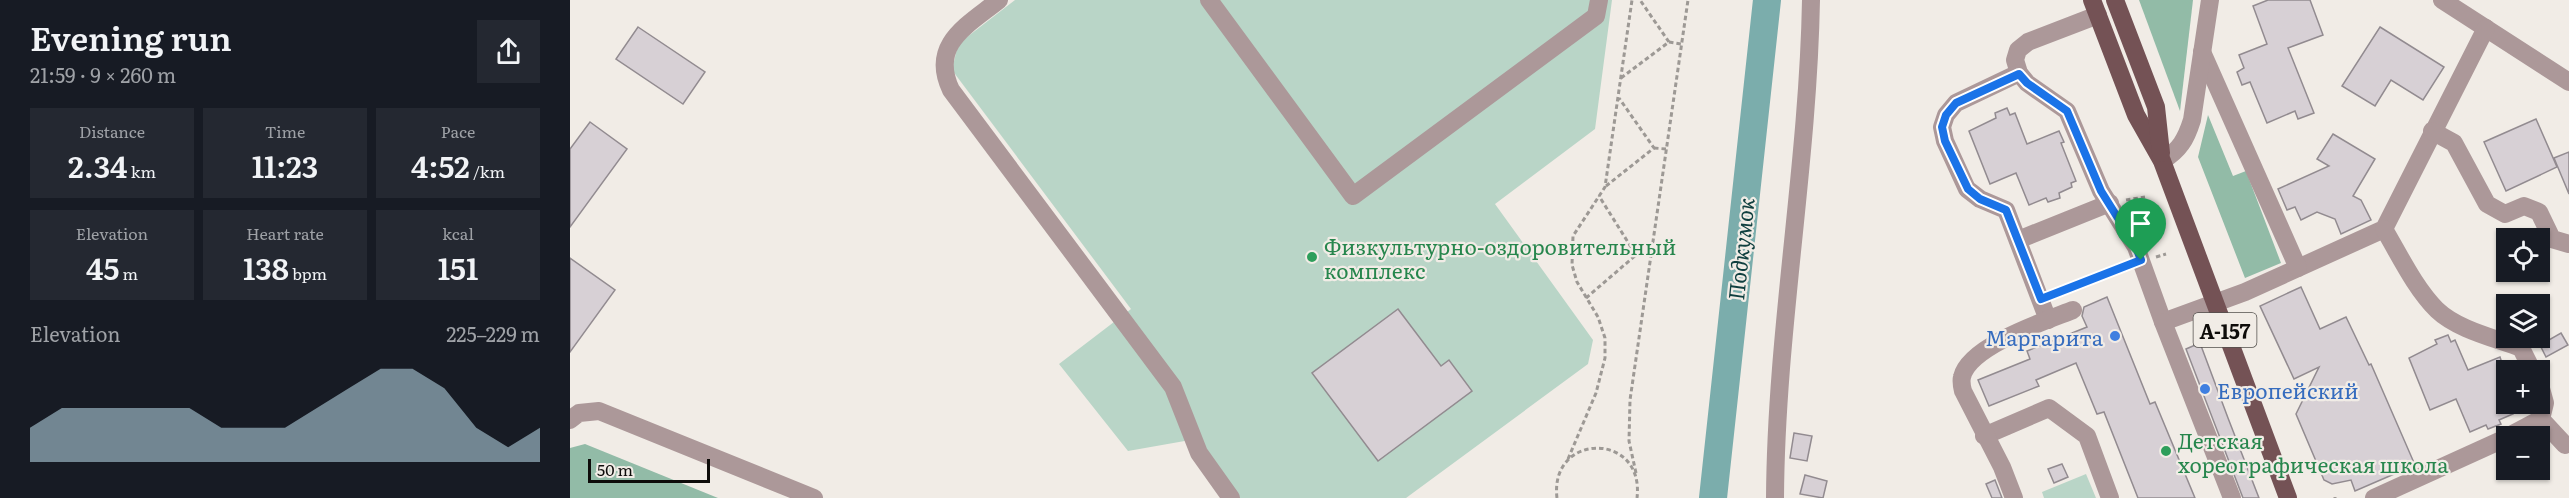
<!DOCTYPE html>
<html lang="en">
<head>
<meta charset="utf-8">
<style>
	body { margin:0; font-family:Literata,serif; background:#242831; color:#f1f3f6; height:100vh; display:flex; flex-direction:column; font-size:22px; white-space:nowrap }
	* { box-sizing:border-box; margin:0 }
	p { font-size:20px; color:#9ea1a6 }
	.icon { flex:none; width:33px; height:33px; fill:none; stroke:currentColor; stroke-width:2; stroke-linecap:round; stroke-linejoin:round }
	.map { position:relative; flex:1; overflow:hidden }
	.details { display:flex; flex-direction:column; background:#171b24; width:570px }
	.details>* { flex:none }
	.controls { position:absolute; left:1926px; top:228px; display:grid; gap:12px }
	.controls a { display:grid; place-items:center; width:54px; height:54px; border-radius:0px; background:#171b24; box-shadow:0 2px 4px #0004; font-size:30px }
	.scale { position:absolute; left:18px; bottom:15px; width:122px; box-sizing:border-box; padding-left:6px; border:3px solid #0e0c0a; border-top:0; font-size:16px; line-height:21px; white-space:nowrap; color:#0e0c0a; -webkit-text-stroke:4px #f1ece6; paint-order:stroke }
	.pin { position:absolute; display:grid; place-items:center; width:51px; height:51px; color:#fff; margin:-62px -26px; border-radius:50% 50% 50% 0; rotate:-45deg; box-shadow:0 0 6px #0007 }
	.pin .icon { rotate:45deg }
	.round { display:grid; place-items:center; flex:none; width:63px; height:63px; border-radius:0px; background:#242831 }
	.headline { display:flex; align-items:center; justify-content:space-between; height:102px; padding:0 30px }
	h1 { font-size:33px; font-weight:600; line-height:45px }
	.stats { display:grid; grid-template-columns:repeat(3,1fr); gap:9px; height:102px; padding:6px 30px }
	.stats div { display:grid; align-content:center; border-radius:0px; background:#242831; text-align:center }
	.stats b { font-size:30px; font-weight:600 }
	.stats small { font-size:16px; font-weight:400 }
	.stats p { font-size:16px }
	.chart { height:168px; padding:12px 30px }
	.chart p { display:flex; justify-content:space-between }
	.chart svg { width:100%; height:108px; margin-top:6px; fill:#99b4c1; opacity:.7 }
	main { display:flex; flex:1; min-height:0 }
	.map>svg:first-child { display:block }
</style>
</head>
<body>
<main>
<section class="details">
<div class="headline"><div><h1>Evening run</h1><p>21:59 · 9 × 260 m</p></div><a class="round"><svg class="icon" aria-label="share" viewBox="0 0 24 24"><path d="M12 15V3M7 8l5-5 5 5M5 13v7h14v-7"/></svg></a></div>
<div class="stats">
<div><p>Distance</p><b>2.34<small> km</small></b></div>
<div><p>Time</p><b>11:23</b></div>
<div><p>Pace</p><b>4:52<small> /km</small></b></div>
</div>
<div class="stats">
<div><p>Elevation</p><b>45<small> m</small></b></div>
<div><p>Heart rate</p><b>138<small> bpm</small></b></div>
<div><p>kcal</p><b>151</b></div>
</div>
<div class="chart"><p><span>Elevation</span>225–229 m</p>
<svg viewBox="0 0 160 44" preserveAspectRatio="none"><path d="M0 44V30L10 22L20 22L30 22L40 22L50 22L60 30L70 30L80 30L90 22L100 14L110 6L120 6L130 14L140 30L150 38L160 30V44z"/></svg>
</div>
</section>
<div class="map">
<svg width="1999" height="498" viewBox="0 0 1999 498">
	<rect width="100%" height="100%" fill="#f1ece6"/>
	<g fill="#b9d5c7">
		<polygon points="445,0 1042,0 1025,129 925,204 1023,340 1018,364 836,498 669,498 626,439 558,451 489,364 561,309 382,70 388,44"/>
		<polygon points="1516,474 1526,498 1474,498 1472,492"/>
	</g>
	<g fill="#92bba7">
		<polygon points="1569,0 1623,0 1610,111"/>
		<polygon points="1638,115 1663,176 1676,171 1711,263 1675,278 1628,157"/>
		<polygon points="15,444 148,498 0,498 0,448"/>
	</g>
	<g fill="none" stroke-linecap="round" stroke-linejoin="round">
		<polyline stroke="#7badac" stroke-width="28" points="1143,498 1197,0"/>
	</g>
	<g fill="#d7d0d5" stroke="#928b90" stroke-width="1.5">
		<polygon points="1698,0 1740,0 1753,35 1718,48 1744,113 1728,119 1725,111 1697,123 1680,82 1672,85 1667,72 1674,68 1669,55 1697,44 1683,6"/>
		<polygon points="68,27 135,72 113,104 46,59"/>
		<polygon points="1810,27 1874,67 1853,100 1821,80 1805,106 1772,86"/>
		<polygon points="1437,108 1440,115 1445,113 1457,144 1489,131 1494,142 1491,143 1506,181 1501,183 1502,187 1489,193 1490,198 1478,202 1476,198 1459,205 1446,173 1420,184 1399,131 1426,118 1425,113"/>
		<polygon points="1966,119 1987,167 1936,191 1914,142"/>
		<polygon points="20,122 57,149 0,227 0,149"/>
		<polygon points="1763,134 1805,159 1783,196 1791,200 1801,220 1771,234 1765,219 1747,212 1731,220 1725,207 1717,210 1708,189 1759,166 1747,159"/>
		<polygon points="1999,152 1999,194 1984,158"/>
		<polygon points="0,258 45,290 0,352"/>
		<polygon points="1731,287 1750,329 1776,317 1799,365 1801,364 1845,465 1785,491 1781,480 1762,484 1754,480 1726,414 1749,367 1724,379 1690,306"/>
		<polygon points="1537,297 1580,404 1585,402 1625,498 1568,498 1534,412 1527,414 1506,363 1466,380 1469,386 1419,406 1408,380 1460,359 1457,351 1517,327 1512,316 1514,307"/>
		<polygon points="828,309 871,366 879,360 902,391 808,461 742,373"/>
		<polygon points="1991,333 1998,345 1976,357 1970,345"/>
		<polygon points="1878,335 1881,342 1885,340 1898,370 1930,357 1936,375 1936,404 1943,414 1929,420 1931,424 1918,429 1916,425 1900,432 1886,399 1860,410 1839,358 1867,344 1865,340"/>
		<polygon points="1630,343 1658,418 1689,498 1673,498 1616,349"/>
		<polygon points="1224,433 1242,436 1237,461 1220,458"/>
		<polygon points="1492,464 1498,477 1484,483 1478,469"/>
		<polygon points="1235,475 1257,481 1253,498 1230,494"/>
		<polygon points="1425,480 1432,498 1422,498 1416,484"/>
	</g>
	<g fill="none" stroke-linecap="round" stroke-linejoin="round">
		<g stroke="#9d9995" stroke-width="3" stroke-dasharray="4.5 3" stroke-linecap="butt">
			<polyline points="1099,42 1111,44"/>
			<polyline points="1051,78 1099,42 1070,0"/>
			<polyline points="1084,148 1096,149"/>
			<polyline points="1036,186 1084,148 1049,98"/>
			<polyline points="1556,200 1575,197"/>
			<polyline points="1066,255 1081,254"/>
			<polyline points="1586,257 1596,254"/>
			<polyline points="1485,293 1557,266"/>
			<polyline points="1016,298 1066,255 1029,196"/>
			<polyline points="998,459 1026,393 1035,358 1035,338 1028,317 1007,282 1002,265 1003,236 1035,187 1062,0"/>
			<polyline points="1066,473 1059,441 1060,400 1118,0"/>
			<path d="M987,498C979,432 1075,431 1067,498"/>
			<polyline points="1765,498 1765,497"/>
		</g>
		<g stroke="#ac9899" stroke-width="18">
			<path d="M429,0C398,25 359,44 381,90L603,387L629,453L661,498"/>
			<polyline points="639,0 783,196 1026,16 1029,0"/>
			<polyline points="1872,0 1999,82"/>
			<polyline points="1528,15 1458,42 1448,50 1445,60 1449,73 1457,83 1497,111 1531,191 1566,247 1593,322 1675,292 1814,229 1916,28"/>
			<polyline points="1632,52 1728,268"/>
			<polyline points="1449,73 1386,103 1376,115 1372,127 1375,141 1397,189 1410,199 1436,210 1478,320"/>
			<polyline points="1862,131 1884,143 1917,204 1935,214 1954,206 1969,212 1982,239 1999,244"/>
			<path d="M1592,161C1610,150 1616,139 1622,120L1640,0"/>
			<path d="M1814,229C1830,256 1845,288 1867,310C1888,330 1925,338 1951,348L1962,370"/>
			<polyline points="1448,240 1540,203"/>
			<polyline points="1593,322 1662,498"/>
			<polyline points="1971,419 1995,445"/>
			<polyline points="0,420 9,413 29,411 244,498"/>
			<polyline points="1414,436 1479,408 1517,436 1540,498"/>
			<polyline points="1939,436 1971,419 1975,403 1970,385"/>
			<path d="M1205,498C1206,331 1238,167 1241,0"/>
			<path d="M1444,498L1432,467L1393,391C1392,387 1391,381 1392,377C1399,346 1475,321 1503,310"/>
			<polyline points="1804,498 1936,438"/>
		</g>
		<g stroke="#745255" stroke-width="18">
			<polyline points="1522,0 1566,115 1592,161 1718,498"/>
			<polyline points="1545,0 1586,107 1591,153"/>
		</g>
	</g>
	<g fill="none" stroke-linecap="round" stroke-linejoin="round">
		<g stroke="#fff" stroke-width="12">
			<polygon id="route" points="1449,74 1457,83 1497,111 1531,191 1566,247 1571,260 1471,299 1436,210 1410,199 1398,189 1375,141 1372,127 1376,115 1386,103"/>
		</g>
		<use href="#route" stroke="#1a73e8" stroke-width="8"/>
	</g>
	<g fill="#2e9e5b" stroke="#f1ece6" stroke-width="2">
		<circle cx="742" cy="257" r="6"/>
		<circle cx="1596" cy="451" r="6"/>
	</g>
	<g fill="#3f7fe0" stroke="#f1ece6" stroke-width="2">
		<circle cx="1545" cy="336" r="6"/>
		<circle cx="1635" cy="389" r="6"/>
	</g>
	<g text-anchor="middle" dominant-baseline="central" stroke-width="4.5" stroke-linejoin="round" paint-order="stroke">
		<rect fill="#f1ece6" stroke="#524f4c" stroke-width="1.5" x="1623.5" y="313" width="63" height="34" rx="4.5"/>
		<g font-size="20" font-weight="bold" fill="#0e0c0a">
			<text x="1655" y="330">А-157</text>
		</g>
		<g font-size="21" fill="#27864d" stroke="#f1ece6" text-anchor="start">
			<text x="754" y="245">Физкультурно-оздоровительный<tspan x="754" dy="24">комплекс</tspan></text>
			<text x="1608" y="439">Детская<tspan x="1608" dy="24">хореографическая школа</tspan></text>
		</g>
		<g font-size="21" fill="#366cbe" stroke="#f1ece6" text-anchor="end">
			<text x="1533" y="336">Маргарита</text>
			<text x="1647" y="389" text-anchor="start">Европейский</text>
		</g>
		<g font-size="22" font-style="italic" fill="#0f3f3f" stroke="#f1ece6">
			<text transform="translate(1170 249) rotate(-84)">Подкумок</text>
		</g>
	</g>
</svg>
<div class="controls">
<a><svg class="icon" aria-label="locate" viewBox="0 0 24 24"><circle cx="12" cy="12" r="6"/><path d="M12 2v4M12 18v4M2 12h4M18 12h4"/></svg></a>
<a><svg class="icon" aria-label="layers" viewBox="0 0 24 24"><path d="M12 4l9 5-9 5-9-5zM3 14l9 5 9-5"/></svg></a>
<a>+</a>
<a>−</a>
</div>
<div class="scale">50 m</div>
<div class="pin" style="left:1571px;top:260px;background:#1e9e55"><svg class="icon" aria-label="arrive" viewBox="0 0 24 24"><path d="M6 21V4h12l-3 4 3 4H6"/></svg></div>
</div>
</main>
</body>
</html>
